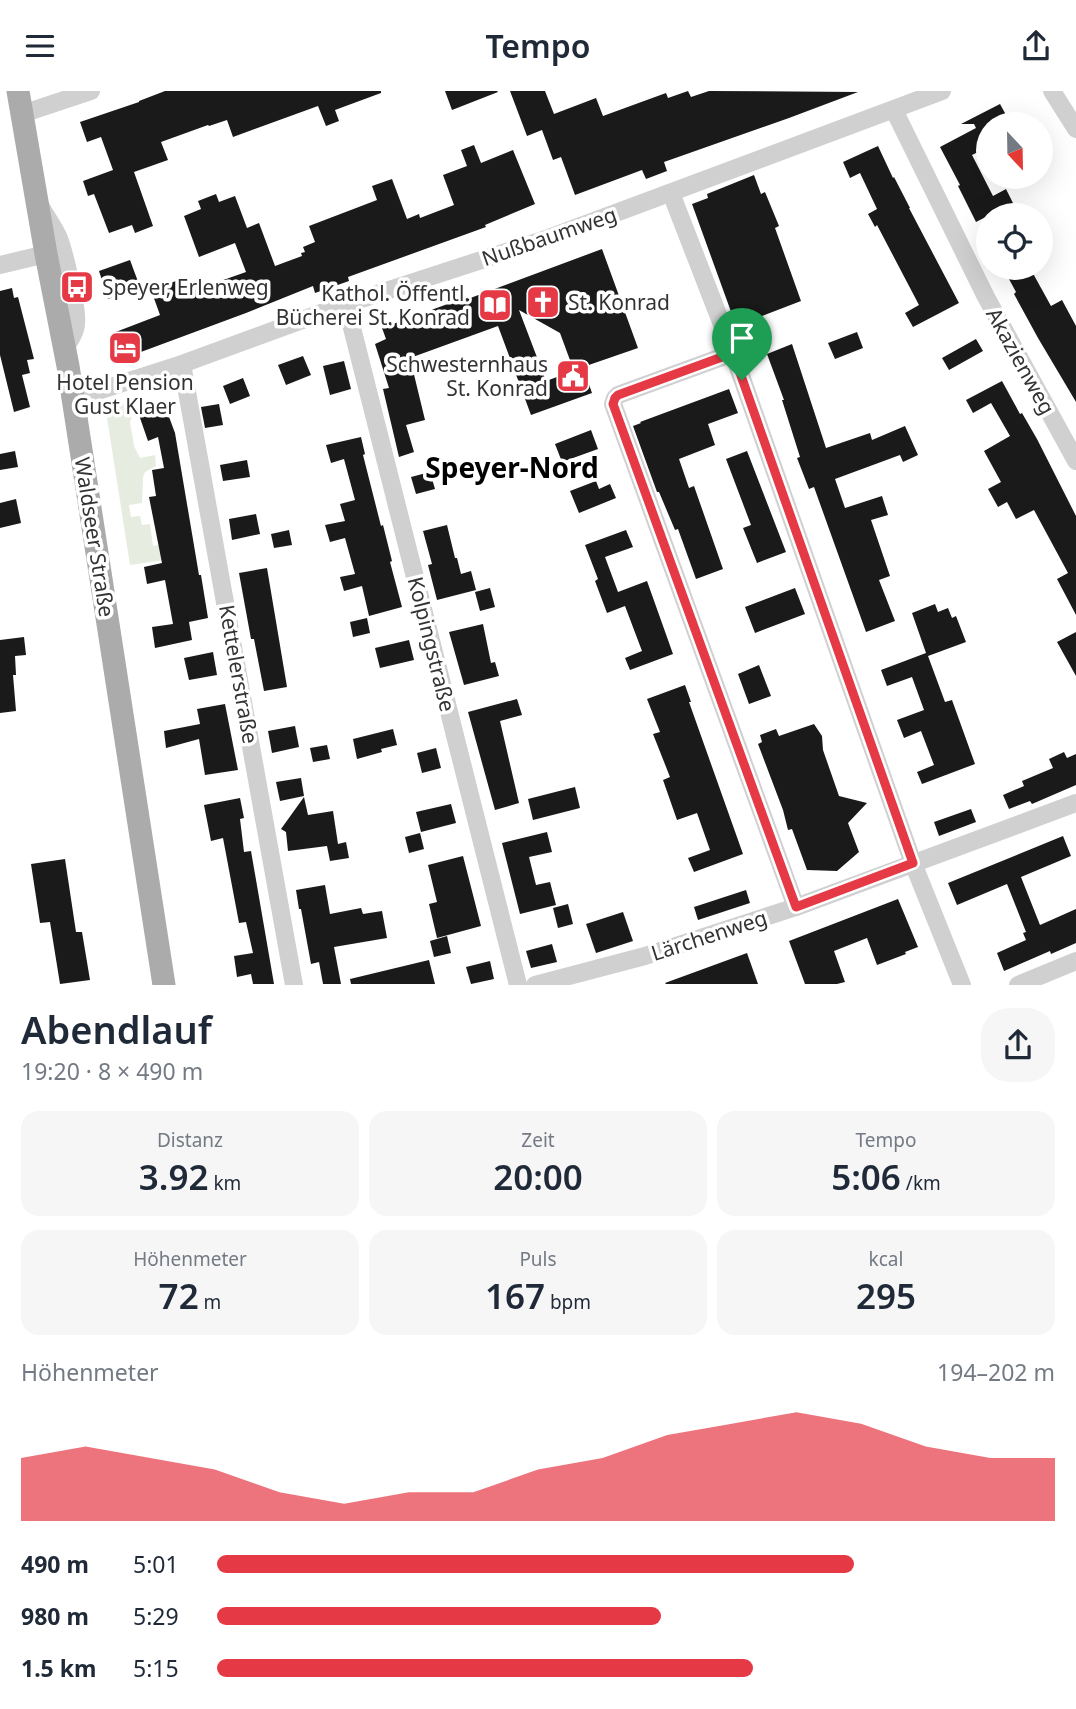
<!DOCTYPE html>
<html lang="de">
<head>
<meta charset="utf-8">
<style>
	body { margin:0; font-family:"Noto Sans",sans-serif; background:#f6f6f7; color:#1f2937; height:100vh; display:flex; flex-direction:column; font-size:26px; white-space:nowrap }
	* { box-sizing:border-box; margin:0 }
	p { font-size:23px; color:#747a83 }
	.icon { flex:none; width:38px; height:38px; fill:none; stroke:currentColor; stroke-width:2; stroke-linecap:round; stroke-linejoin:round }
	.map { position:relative; height:894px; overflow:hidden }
	.details { display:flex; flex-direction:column; background:#fff; flex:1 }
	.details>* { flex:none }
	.needle { width:46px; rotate:158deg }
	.controls { position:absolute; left:976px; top:21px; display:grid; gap:14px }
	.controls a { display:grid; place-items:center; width:77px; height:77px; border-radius:50%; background:#fff; box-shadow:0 7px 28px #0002; font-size:35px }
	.pin { position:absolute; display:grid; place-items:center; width:60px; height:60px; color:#fff; margin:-72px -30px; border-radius:50% 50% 50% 0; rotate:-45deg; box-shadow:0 0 7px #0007 }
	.pin .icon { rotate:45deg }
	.round { display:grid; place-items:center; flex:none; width:74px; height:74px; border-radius:28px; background:#f6f6f7 }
	.headline { display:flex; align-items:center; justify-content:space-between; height:119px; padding:0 21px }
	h1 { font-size:38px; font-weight:600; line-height:52px }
	.metrics { display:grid; grid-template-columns:repeat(3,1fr); gap:10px; height:119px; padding:7px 21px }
	.metrics div { display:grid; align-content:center; border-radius:18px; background:#f6f6f7; text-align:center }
	.metrics b { font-size:35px; font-weight:600 }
	.metrics small { font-size:19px; font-weight:400 }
	.metrics p { font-size:19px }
	.chart { height:196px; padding:14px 21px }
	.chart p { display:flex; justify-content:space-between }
	.chart svg { width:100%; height:126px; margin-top:7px; fill:#e63946; opacity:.7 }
	ul { padding:0 21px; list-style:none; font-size:23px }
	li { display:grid; grid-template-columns:112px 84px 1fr; align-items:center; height:52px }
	li i { height:18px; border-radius:9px; background:#e63946 }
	header { display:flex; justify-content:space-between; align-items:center; height:91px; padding:0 21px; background:#fff; font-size:32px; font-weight:600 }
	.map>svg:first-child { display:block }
</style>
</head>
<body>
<header><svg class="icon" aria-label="menu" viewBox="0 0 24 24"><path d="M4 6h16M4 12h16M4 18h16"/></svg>Tempo<svg class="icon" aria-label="share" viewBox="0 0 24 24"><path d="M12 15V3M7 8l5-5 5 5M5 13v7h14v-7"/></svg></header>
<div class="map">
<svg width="1076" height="894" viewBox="0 0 1076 894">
	<rect width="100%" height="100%" fill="#fff"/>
	<polygon fill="#e6ecdf" points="133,309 133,323 130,331 134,355 140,367 155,364 156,375 145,381 143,386 142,412 129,414 131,426 140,425 142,434 150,433 153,455 163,453 165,469 130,474 106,320"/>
	<g fill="#1a1a1a" fill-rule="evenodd">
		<polygon points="165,0 381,0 381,2 335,19 339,30 326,35 318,15 233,46 227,29 209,35 208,34 161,51 168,69 134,81 153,135 135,142 132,134 109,142 94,103 88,105 83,90 113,79 101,46 87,51 80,31 139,11 139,10"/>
		<polygon points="445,0 497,0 498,1 452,19"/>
		<polygon points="510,0 545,0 554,23 596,7 603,25 666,2 668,7 688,0 691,6 709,0 858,1 789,27 664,71 667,80 646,88 642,79 575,104 561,66 553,69 542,39 527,45"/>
		<polygon points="1000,13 1011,33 989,33 989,62 986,57 972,64 993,105 1006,98 1013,112 976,131 958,95 960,94 940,56 976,37 974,33 961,33"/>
		<polygon points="474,54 481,72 513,59 535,113 485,134 486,136 348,186 349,190 315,202 313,195 246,222 122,268 113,242 160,224 151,199 187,186 192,200 246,181 235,152 199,166 184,125 201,118 198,110 216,103 219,111 235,105 247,137 259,132 275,175 302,165 301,162 305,161 303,156 315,151 309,135 377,109 372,95 392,88 407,128 419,123 420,127 454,114 443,84 467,75 461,59"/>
		<polygon points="878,55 893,87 894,86 910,117 909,117 959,212 913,236 905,222 919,214 877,134 875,136 868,123 877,118 860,82 850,87 843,71"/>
		<polygon points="754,84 761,103 765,101 779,135 775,137 801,210 757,227 763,243 742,251 692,113 708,107 707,103"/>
		<path d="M602,158L638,257L583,276L592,302L531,324L498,235L410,267L425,329L406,334L414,361L399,366L383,298L389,297L375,253L386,248L382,237L464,207L465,209ZM519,219L560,242L574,280L576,279L546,290Z"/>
		<polygon points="130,169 140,196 108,208 99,180"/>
		<polygon points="1003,177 1030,177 1051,215 1062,209 1076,235 1076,311 1038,247 1014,203 1016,201"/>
		<polygon points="12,197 14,207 18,206 34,268 27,269 30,282 22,284 30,316 14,321 0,264 0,200"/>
		<polygon points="857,241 863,257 835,268 828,252"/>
		<polygon points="976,248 983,260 949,279 942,267"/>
		<polygon points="792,253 826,357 870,342 872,349 905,335 918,364 903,371 900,364 835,388 845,417 882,405 888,424 871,429 890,485 879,489 895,530 866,541 814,396 809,398 797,367 800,366 782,309 784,309 767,263"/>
		<polygon points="303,265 311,284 286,294 278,274"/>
		<polygon points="344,270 351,298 330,304 323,275"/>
		<polygon points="243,287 250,305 230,313 223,295"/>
		<polygon points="1002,290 1020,323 1022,322 1037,348 1076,425 1076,524 1057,488 1068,482 1034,419 1016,428 1007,411 998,416 988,398 1001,391 984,360 1010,345 991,312 973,322 966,309"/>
		<polygon points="729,298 738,322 708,333 715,354 679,368 689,397 694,395 723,478 696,488 678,438 675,439 659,401 657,401 633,335 641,332 640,331"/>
		<polygon points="219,313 223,334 205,337 201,316"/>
		<polygon points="165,315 175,342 199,484 201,484 208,527 189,531 192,549 155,557 152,536 173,533 165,489 147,493 144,476 162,472 149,406 156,405 152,379 164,377 158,346 148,350 139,324"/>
		<polygon points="591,339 598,358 562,371 555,353"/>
		<polygon points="361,346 365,363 363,364 381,435 383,434 392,470 390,471 402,516 369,525 362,495 344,500 340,486 355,483 345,447 330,451 325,434 345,430 340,413 355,409 344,368 331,372 326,354"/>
		<polygon points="15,360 18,376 0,379 0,363"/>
		<polygon points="747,360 786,461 757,472 743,437 751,434 726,368"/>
		<polygon points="247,369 250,386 223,390 220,374"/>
		<polygon points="430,381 435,398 416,403 411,386"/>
		<polygon points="596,390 599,398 610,393 616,407 579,422 570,400"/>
		<polygon points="16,408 21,432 0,437 0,412"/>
		<polygon points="256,423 260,443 232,449 229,428"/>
		<polygon points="447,434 455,467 457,467 461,483 471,480 476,499 437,509 428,474 432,473 423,440"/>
		<polygon points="289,439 292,454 274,457 271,443"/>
		<polygon points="626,439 633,456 605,466 618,501 647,490 673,563 630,579 625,567 642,560 625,515 607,522 595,490 598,488 585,454"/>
		<polygon points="267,477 287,596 264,600 254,548 251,548 239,482"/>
		<polygon points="490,497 495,516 480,520 475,501"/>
		<polygon points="795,497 805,523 755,542 745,516"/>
		<polygon points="935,513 938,521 948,517 952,527 956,525 966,551 928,565 945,611 952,609 975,673 922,693 917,681 934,674 921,640 904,647 897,629 924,619 912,586 887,595 881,579 926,562 912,522"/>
		<polygon points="367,527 370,542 353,546 350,531"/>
		<polygon points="483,533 491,572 495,571 499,585 464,594 449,541"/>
		<polygon points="1076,541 1076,585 1057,551"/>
		<polygon points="24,546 26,564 15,565 16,584 13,584 16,620 0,622 0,549"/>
		<polygon points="409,549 414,569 380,577 375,557"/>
		<polygon points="213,561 217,584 189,589 184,567"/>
		<polygon points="759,574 771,605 749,613 738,583"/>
		<polygon points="685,594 691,611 689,611 743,763 694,781 688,767 710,759 697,722 677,729 663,689 670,686 653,643 660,641 647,608"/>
		<polygon points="517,608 522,624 500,630 519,712 495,719 468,621"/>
		<polygon points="225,613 238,679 205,684 199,648 166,657 164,640 200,633 197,618"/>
		<polygon points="814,633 822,645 823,659 839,705 867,712 848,732 859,761 837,780 807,779 792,738 788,739 783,719 758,653 762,651 760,644 776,638 779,645"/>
		<polygon points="295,635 299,656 272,662 268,640"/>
		<polygon points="393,638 397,654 381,658 382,661 357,668 353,648"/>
		<polygon points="327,654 330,668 313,671 310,657"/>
		<polygon points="436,657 441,677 422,682 417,662"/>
		<polygon points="1064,661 1067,667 1076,663 1076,694 1032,713 1030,710 1009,718 1003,704 1024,695 1022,690 1053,677 1049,668"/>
		<polygon points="301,687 304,705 280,710 276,691"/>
		<polygon points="575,696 580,717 533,729 528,708"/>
		<polygon points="304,706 308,724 333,720 338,753 346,751 349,767 330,770 327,755 288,760 286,741 281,738"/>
		<polygon points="240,707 244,727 240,728 244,761 251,760 274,893 253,893 251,883 237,886 234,865 253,862 246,831 239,832 223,747 211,750 204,714"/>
		<polygon points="451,713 456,732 421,741 416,721"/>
		<polygon points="971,718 976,731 939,745 934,731"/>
		<polygon points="547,741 552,761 529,766 536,794 550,791 556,814 520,823 502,752"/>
		<polygon points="420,742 424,758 409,762 405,746"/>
		<polygon points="1063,745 1071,765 1021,786 1040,834 1076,818 1076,852 1051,863 1050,860 1004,880 997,862 1026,849 1023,842 1026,841 1007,793 957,814 948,792"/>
		<polygon points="463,765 481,835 437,847 429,813 437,811 428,774"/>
		<polygon points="65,768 76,841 82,841 90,889 60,893 50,831 40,832 31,773"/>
		<polygon points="325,794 330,823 361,817 363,823 382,820 387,847 334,856 341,893 323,893 319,871 311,873 301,818 299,818 296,799"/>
		<polygon points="746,799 750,812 698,829 694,816"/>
		<polygon points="898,808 918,856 905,861 906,863 877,874 867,847 834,860 845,891 837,893 805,893 789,850"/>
		<polygon points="568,813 573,833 558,837 553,817"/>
		<polygon points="623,821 633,850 596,862 586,833"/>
		<polygon points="447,845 451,862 434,866 430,850"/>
		<polygon points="552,853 557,871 531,877 526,860"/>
		<polygon points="747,862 758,893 666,893 665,892"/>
		<polygon points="429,869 435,893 351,893 350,888"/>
		<polygon points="490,870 494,888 471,893 466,876"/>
	</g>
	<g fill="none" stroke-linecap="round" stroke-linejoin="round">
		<g stroke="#d0d0d0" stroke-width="18">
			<polyline points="1052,0 1076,38"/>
			<polyline points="894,19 986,206 1076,370"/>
			<polyline points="22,23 91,0"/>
			<polyline points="671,102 733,262 913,772 962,894"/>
			<path d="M41,116C46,125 53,135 58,145C64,159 78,218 76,232C76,241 70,249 65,257"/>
			<polyline points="0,174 46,163"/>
			<polyline points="346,213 518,894"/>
			<polyline points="733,262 618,304 615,307 613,313 796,816"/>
			<polyline points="182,273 294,894"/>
			<polyline points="73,308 182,273 346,213 546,148 942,0"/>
			<polyline points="535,894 645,865 796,816 1076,712"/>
			<polyline points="1018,894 1076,870"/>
		</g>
		<polyline stroke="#ababab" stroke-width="23" points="18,0 46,163 68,275 164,894"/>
	</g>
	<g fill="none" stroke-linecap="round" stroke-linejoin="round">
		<g stroke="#fff" stroke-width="14">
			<polygon id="route" points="733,262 913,772 796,816 613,313 615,307 618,304"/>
		</g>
		<use href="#route" stroke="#e63946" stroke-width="9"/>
	</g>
	<defs>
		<g id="bus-square" transform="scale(1.75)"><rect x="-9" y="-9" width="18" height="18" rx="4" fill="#e63946" stroke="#fff"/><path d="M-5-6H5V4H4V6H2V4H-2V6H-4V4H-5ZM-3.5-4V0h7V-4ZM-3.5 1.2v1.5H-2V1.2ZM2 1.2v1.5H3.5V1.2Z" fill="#fff"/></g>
		<g id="church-square" transform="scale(1.75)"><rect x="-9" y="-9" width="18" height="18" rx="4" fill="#e63946" stroke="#fff"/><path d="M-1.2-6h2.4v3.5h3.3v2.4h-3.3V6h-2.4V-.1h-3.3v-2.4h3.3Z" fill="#fff"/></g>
		<g id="library-square" transform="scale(1.75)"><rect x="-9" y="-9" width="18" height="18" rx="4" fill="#e63946" stroke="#fff"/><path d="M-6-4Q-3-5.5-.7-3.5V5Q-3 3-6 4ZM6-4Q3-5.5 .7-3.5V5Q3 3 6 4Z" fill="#fff"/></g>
		<g id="hotel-square" transform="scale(1.75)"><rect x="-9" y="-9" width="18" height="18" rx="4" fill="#e63946" stroke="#fff"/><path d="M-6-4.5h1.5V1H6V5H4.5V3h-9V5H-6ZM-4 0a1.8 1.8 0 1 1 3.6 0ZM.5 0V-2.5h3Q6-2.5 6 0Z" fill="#fff"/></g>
		<g id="civic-square" transform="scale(1.75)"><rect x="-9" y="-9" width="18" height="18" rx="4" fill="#e63946" stroke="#fff"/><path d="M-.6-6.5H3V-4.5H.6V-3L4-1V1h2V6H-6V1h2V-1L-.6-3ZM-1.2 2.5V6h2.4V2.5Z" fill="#fff"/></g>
	</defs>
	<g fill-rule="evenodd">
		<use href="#bus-square" x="77" y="196"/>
		<use href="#church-square" x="543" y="211"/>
		<use href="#library-square" x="495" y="214"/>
		<use href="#hotel-square" x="125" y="257"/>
		<use href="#civic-square" x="573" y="285"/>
	</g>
	<g text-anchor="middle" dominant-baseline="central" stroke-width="7" stroke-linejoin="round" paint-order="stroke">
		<g font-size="21" fill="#333" stroke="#fff">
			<text transform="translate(549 145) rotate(-19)">Nußbaumweg</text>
			<text transform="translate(1021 270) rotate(61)">Akazienweg</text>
			<text transform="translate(95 446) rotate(81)">Waldseer Straße</text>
			<text transform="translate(432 553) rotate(76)">Kolpingstraße</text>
			<text transform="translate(239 583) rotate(80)">Kettelerstraße</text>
			<text transform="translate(709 844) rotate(-18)">Lärchenweg</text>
		</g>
		<g font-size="21" fill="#333" stroke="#fff" text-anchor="start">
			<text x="102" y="196">Speyer, Erlenweg</text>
			<text x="470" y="202" text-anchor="end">Kathol. Öffentl.<tspan x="470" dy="24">Bücherei St. Konrad</tspan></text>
			<text x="568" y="211">St. Konrad</text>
			<text x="548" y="273" text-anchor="end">Schwesternhaus<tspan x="548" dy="24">St. Konrad</tspan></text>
			<text x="125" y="291" text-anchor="middle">Hotel Pension<tspan x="125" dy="24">Gust Klaer</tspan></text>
		</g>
		<g font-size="28" font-weight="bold" fill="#000" stroke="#fff">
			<text x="512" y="376">Speyer-Nord</text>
		</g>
	</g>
</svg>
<div class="controls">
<a><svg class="needle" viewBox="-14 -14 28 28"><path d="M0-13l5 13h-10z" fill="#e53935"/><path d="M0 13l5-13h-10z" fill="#747a83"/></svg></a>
<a><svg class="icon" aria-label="locate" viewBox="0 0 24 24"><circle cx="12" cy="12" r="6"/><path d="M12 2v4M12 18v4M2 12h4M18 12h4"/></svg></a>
</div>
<div class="pin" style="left:742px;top:289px;background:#1e9e55"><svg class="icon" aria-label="arrive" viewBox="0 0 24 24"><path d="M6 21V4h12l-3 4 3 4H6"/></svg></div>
</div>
<section class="details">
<div class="headline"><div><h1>Abendlauf</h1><p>19:20 · 8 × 490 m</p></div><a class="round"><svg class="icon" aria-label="share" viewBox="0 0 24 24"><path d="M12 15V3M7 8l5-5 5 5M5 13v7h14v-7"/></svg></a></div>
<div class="metrics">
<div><p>Distanz</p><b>3.92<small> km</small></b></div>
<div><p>Zeit</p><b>20:00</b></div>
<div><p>Tempo</p><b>5:06<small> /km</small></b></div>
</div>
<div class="metrics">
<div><p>Höhenmeter</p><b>72<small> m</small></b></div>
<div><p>Puls</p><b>167<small> bpm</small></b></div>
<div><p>kcal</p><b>295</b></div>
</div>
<div class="chart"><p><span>Höhenmeter</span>194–202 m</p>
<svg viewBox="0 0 160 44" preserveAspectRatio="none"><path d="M0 44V22L10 18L20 22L30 26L40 34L50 38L60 34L70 34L80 26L90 22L100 14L110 10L120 6L130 10L140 18L150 22L160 22V44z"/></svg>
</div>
<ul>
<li><b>490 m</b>5:01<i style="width:76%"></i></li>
<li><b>980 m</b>5:29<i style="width:53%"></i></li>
<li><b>1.5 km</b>5:15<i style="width:64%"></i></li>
</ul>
</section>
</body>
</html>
